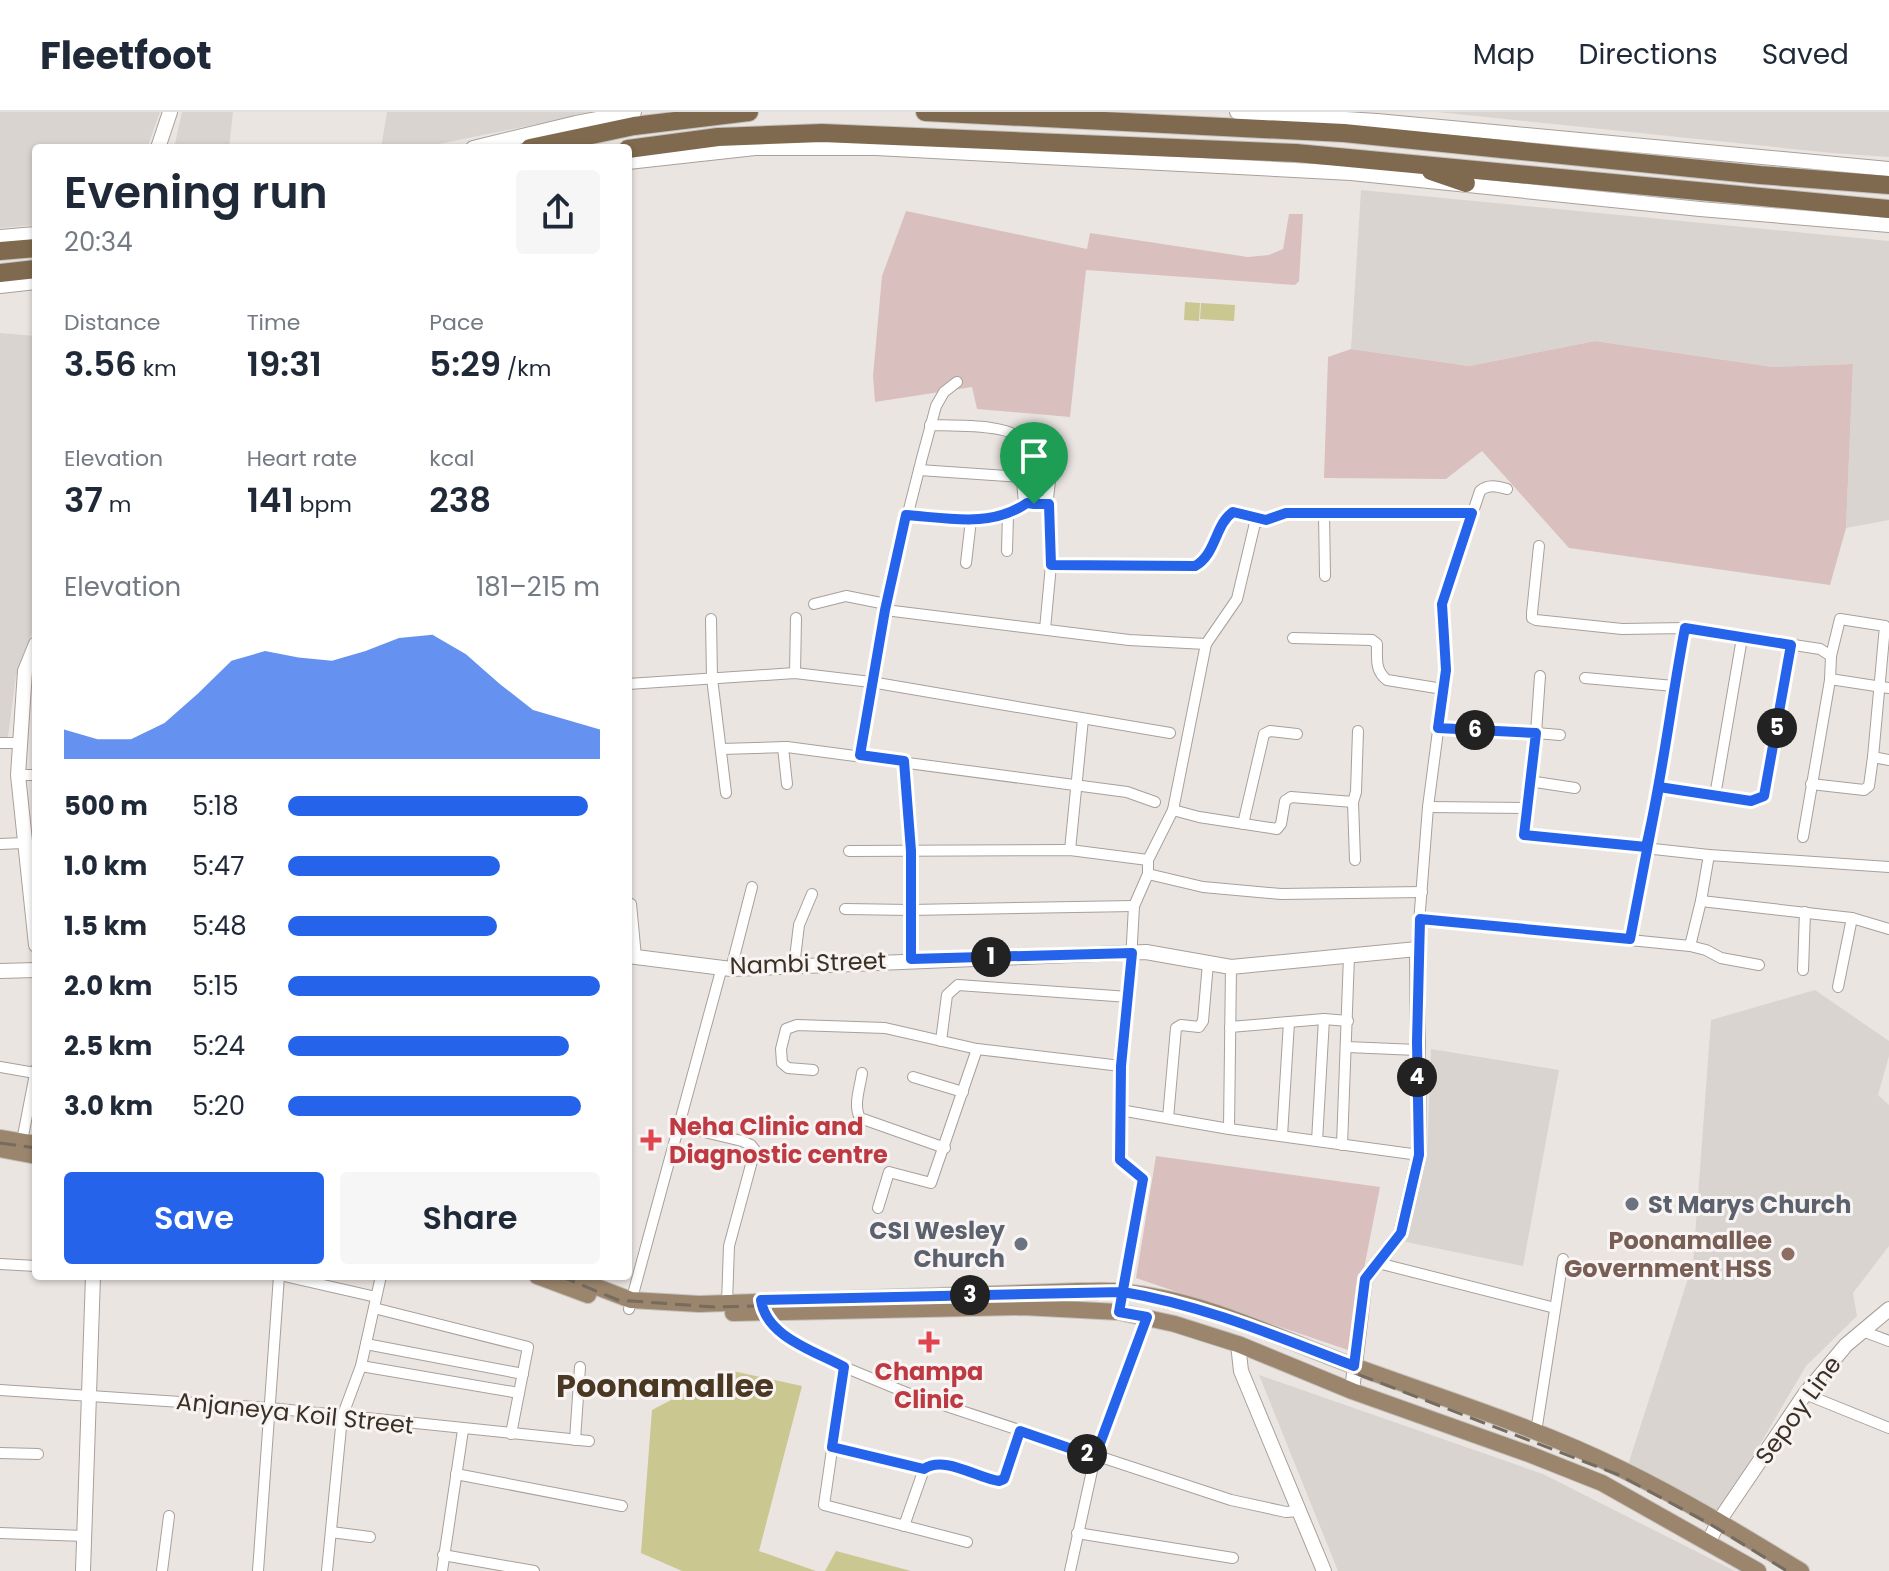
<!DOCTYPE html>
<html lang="en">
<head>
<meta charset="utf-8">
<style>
	body { margin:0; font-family:Poppins,sans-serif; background:#f6f6f7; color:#1f2937; height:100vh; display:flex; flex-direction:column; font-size:30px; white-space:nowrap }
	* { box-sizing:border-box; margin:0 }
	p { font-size:26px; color:#747a83 }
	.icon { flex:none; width:44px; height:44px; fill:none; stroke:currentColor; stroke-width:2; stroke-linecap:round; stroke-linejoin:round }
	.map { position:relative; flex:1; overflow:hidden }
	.details { position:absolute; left:32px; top:32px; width:600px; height:1136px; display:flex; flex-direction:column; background:#fff; border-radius:8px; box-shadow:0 2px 6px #0004 }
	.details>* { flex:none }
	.pin { position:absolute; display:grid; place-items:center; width:68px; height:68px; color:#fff; margin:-82px -34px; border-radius:50% 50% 50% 0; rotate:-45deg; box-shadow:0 0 8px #0007 }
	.pin .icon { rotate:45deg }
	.km { position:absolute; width:40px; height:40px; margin:-20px; border-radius:50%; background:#222; color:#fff; font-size:22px; line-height:40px; text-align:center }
	.round { display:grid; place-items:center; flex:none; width:84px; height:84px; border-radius:8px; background:#f6f6f7 }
	.overview { display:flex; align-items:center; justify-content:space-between; height:136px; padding:0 32px }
	h1 { font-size:44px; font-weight:600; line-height:60px }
	.figures { display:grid; grid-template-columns:repeat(3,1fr); gap:12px; height:136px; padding:8px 32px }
	.figures div { display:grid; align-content:center }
	.figures b { font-size:34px; font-weight:600 }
	.figures small { font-size:22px; font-weight:400 }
	.figures p { font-size:22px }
	.chart { height:224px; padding:16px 32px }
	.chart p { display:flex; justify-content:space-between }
	.chart svg { width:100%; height:144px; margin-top:8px; fill:#2563eb; opacity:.7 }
	.button { display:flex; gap:16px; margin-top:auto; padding:16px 32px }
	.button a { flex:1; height:92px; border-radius:8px; background:#2563eb; color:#fff; font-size:32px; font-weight:600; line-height:92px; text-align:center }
	.button a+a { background:#f6f6f7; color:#1f2937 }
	ul { padding:0 32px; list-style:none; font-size:26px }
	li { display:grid; grid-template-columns:128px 96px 1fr; align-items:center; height:60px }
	li i { height:20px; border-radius:10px; background:#2563eb }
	header { display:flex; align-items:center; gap:48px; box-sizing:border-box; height:112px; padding:0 40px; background:#fff; border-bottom:2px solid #e0e1e3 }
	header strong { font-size:38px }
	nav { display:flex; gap:44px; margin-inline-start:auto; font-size:28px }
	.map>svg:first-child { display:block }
</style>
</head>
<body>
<header>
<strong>Fleetfoot</strong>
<nav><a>Map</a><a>Directions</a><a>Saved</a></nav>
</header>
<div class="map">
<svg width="1889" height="1459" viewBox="0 0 1889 1459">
	<rect width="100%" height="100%" fill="#ebe5e2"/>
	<g fill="#dad4d1">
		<polygon points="0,0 160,0 147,36 36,36 36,113 0,116"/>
		<polygon points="182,0 233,0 229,36 174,36"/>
		<polygon points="387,0 596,0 419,36 381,36"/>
		<polygon points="1437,0 1889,0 1889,45 1832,41"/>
		<polygon points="1361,78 1889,129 1889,408 1846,416 1853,252 1773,255 1595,229 1469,254 1351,237"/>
		<polygon points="0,221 36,224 36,511 16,564 8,625 0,625"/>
		<polygon points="1815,878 1889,929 1889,944 1878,983 1889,993 1889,1134 1853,1181 1857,1204 1806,1254 1716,1407 1626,1359 1693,1151 1711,908"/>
		<polygon points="1431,937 1559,958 1523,1154 1406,1130 1427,1044"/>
		<polygon points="1259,1263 1543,1362 1735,1459 1338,1459"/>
	</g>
	<g fill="#d9c0be">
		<polygon points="906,99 1087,137 1090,121 1248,145 1269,143 1283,137 1289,102 1303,102 1299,169 1295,173 1086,158 1070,305 977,297 972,275 875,290 873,264 882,164"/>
		<polygon points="1595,229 1773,255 1853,252 1846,416 1830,473 1569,436 1482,339 1446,367 1324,366 1328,245 1351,237 1469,254"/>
		<polygon points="1156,1044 1380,1075 1348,1238 1136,1166"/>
	</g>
	<g fill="#cac791">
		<polygon points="1185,190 1200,191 1199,209 1184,208"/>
		<polygon points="1201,191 1235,193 1234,209 1200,207"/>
		<polygon points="728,1258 802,1274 759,1439 816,1459 682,1459 641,1441 652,1298"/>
		<polygon points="836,1439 911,1459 825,1459"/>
	</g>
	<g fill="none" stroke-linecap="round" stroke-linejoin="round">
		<g stroke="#a8a09a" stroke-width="12">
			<g id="minor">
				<path d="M930,313C948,314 1017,311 1021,330C1025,348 1020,369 1024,388L1034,392H1049"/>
				<polyline points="919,358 1022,365"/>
				<polyline points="1324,401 1325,464"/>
				<path d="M906,403C948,406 991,416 1027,391"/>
				<polyline points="1539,434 1532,501 1532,506 1536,508 1622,517 1685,516 1820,537 1831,544 1830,568 1803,725"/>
				<polyline points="1007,439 1008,402"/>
				<polyline points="966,451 971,408"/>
				<path d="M1051,453L1195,454C1214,444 1219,418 1230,401L1241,400L1265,407"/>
				<polyline points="814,492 846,484 886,492"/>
				<polyline points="885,498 1129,528 1206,532"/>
				<polyline points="711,507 712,566 726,681"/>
				<polyline points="1045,517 1051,453 1048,386 1052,353"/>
				<path d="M1293,526L1372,528L1377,532C1377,547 1375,559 1387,568L1443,577"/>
				<polyline points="1831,544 1840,507 1885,514 1873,645 1889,648"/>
				<polyline points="795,561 796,506"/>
				<polyline points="1540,564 1536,621 1560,623"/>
				<polyline points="1585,566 1674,574 1657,688 1630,827"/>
				<polyline points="1830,567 1889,576"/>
				<polyline points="628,572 795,561 871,570 1170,621"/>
				<polyline points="1674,574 1685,516"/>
				<polyline points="1438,616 1536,621 1525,696"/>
				<polyline points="0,631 19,631"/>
				<polyline points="783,635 787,672"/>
				<polyline points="721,637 787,635 1127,680 1155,690"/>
				<path d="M860,643C878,525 904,409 936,294L944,280L957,270"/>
				<polyline points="904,649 911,739 911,847"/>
				<polyline points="18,663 36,663"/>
				<polyline points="1529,669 1575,676"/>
				<polyline points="1811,672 1864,678 1869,674 1873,645"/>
				<polyline points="1659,675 1751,689 1764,684 1791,533"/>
				<polyline points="1715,684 1742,526"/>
				<polyline points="1353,690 1355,748"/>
				<polyline points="1428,695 1525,696 1524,723 1709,743 1889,755"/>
				<polyline points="1173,698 1199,705 1277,717 1281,712 1285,689 1291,685 1353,690 1356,680 1358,619"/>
				<polyline points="1243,712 1264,622 1270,619 1297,622"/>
				<polyline points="0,732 23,731"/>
				<polyline points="1070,738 1083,607"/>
				<polyline points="849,739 1070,738 1148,748"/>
				<polyline points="1148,762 1203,775 1281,782 1422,780"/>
				<polyline points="1701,789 1709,743"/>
				<polyline points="631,792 636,845"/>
				<polyline points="845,797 910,798 1134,794"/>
				<polyline points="1420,807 1690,834 1701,789 1852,806 1889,817"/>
				<polyline points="1690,834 1706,838 1721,846 1759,853"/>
				<path d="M1417,837L1428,695L1446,558L1442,492L1480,379C1488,372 1497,374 1507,377"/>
				<polyline points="794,854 799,813 812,782"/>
				<polyline points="731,857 752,775"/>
				<polyline points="1803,858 1805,800"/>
				<polyline points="1838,875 1852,806"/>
				<polyline points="1230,915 1324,907 1348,909"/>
				<polyline points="941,929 947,883 958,873 1129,885"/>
				<polyline points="1347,935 1417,938"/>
				<polyline points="0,955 35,961"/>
				<polyline points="813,958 788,956 782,951 781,937 786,917 797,913 885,916 977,937 1121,954"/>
				<path d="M862,961C860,976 853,993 860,1006L945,1036"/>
				<polyline points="913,965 963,980"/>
				<polyline points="1120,998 1229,1017 1419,1043"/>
				<polyline points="1168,1006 1176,916 1181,913 1199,915 1203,909 1208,851"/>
				<polyline points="679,1014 742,1029 751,1033 755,1038 729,1134 727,1191"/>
				<polyline points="1229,1017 1231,855"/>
				<polyline points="1282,1024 1289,910"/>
				<polyline points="22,1029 36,957"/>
				<polyline points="1317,1029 1324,907"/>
				<polyline points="1342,1033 1349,844"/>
				<polyline points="878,1096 889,1060 931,1071 977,937"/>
				<polyline points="1378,1151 1555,1196"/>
				<polyline points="0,1152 36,1154"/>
				<polyline points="284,1164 376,1185"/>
				<polyline points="374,1196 528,1235 511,1322"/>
				<polyline points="629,1197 722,855"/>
				<polyline points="762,1197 775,1218 844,1255 907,1281 1231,1388 1286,1400 1299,1399"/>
				<polyline points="1119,1200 1143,1067 1120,1048 1121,954 1129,885 1134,794 1148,762 1148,748 1173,698 1206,532 1237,487 1255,411 1286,401 1472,401"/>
				<polyline points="1865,1220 1889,1229"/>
				<polyline points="366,1232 523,1262"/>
				<polyline points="361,1254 519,1281"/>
				<polyline points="844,1255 824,1393 967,1430"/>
				<polyline points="0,1278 270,1296 589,1329"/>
				<polyline points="1805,1282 1889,1316"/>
				<polyline points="1536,1320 1563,1147"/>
				<polyline points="575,1328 580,1255"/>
				<polyline points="832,1335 924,1357"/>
				<polyline points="0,1341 38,1342"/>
				<polyline points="456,1362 622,1394"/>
				<path d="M904,1414L924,1357C948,1341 978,1373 1004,1367L1020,1319"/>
				<polyline points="331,1420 370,1425"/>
				<polyline points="0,1421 85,1424"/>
				<polyline points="1077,1421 1233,1446"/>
				<polyline points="443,1443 534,1459"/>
				<polyline points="162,1459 169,1404"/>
				<polyline points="258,1459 279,1164"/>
				<polyline points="327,1459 342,1305 361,1254 381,1164"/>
				<polyline points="442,1459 463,1318"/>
				<polyline points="1070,1459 1095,1345 1147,1205"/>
			</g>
		</g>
		<g stroke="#a8a09a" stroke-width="16">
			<g id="tertiary">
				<polyline points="1237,0 1377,9 1889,57"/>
				<polyline points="158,36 170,0"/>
				<polyline points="473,36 576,11 634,0"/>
				<polyline points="628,50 755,36 876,36 1351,61 1700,97 1889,113"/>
				<polyline points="0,125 36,122"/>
				<polyline points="0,174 36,170"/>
				<polyline points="36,532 25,559 18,663 36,833"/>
				<polyline points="628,844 731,857 1146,840 1231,855 1417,837 1419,1043 1401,1121 1365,1167 1352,1279"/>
				<polyline points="0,859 36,858"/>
				<polyline points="1238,1232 1241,1259 1324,1459"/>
				<polyline points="1709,1429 1719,1409 1805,1282 1846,1233 1889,1197"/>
				<polyline points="83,1459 93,1164"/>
			</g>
		</g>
		<g stroke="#c4c1bd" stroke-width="18">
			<g id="primary">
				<polyline points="0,1026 36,1032"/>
				<polyline points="0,1037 36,1044"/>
				<polyline points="537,1164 588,1183"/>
				<path d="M568,1164L631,1188L699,1192L1081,1179C1095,1179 1109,1178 1123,1180C1203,1187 1280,1227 1354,1254C1444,1287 1536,1315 1621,1357C1683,1387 1742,1423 1801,1459"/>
				<polyline points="733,1201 1023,1195 1119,1200 1175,1212 1238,1232 1352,1279 1529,1342 1602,1371 1758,1459"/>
			</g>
		</g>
		<g stroke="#c4c1bd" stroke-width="20">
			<g id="trunk">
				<polyline points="925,0 1344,21 1760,63 1889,73"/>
				<polyline points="530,36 634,14 749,0"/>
				<polyline points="628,37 718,25 822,21 1296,41 1889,97"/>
				<polyline points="1431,59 1466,71"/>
				<polyline points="0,139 36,136"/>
				<polyline points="0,161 36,157"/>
			</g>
		</g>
		<use href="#minor" stroke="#fff" stroke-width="10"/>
		<use href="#tertiary" stroke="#fff" stroke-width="14"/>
		<use href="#primary" stroke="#9b856c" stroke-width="16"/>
		<use href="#trunk" stroke="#7f6a50" stroke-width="18"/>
		<g stroke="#756b5f" stroke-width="3" stroke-dasharray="16 8" stroke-linecap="butt">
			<polyline points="0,1031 36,1036"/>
			<polyline points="560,1164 618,1188 714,1195 1128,1186 1220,1209 1619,1363 1710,1412 1787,1459"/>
		</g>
	</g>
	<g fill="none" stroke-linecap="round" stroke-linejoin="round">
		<g stroke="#fff" stroke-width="16">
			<path id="route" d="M1034,392L1027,391C991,416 948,406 906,403L885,498L860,643L904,649L911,739V847L1132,841L1121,954L1120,1048L1143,1067L1119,1200L1147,1205L1095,1345L1020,1319L1004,1367L999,1369C977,1366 944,1343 924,1357L832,1335L844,1255C815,1239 766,1225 761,1188L1123,1180C1203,1193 1278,1225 1354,1254L1365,1167L1401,1121L1419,1043L1417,930L1420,807L1630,827L1659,675L1751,689L1764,684L1791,533L1685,516C1671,589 1663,663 1646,735L1524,723L1536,621L1438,616L1446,558L1442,492L1472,401H1286L1266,408L1233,400C1215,412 1216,443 1195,454L1051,453L1049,392H1034"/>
		</g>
		<use href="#route" stroke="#2563eb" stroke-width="10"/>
	</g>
	<g fill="#e0444e" stroke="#f8f4f3" stroke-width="3">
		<path d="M647 1016h8v8h8v8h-8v8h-8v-8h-8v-8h8z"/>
		<path d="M925 1218h8v8h8v8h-8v8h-8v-8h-8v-8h8z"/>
	</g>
	<g fill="#6b7280" stroke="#f8f4f3" stroke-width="3">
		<circle cx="1632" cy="1092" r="8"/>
		<circle cx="1021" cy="1132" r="8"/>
	</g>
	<circle fill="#8d6e63" stroke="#f8f4f3" stroke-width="3" cx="1788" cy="1142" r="8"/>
	<g text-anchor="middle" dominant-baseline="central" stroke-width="6" stroke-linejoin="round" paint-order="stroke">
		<g font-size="24" fill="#3a3024" stroke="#f8f4f3">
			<text transform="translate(808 851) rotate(-2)">Nambi Street</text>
			<text transform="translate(1798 1298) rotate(-54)">Sepoy Line</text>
			<text transform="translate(295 1301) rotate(6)">Anjaneya Koil Street</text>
		</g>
		<g font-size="24" font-weight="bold" fill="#be3a42" stroke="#f8f4f3" text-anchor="start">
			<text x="669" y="1014">Neha Clinic and<tspan x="669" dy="28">Diagnostic centre</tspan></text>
			<text x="929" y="1259" text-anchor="middle">Champa<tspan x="929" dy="28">Clinic</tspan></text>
		</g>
		<g font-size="24" font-weight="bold" fill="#5b616d" stroke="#f8f4f3" text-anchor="start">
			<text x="1648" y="1092">St Marys Church</text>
			<text x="1005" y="1118" text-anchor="end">CSI Wesley<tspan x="1005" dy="28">Church</tspan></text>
		</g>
		<g font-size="24" font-weight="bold" fill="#785e54" stroke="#f8f4f3" text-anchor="end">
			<text x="1772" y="1128">Poonamallee<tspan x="1772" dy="28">Government HSS</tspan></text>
		</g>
		<g font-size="32" font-weight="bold" fill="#4a3823" stroke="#f8f4f3">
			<text x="665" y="1273">Poonamallee</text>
		</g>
	</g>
</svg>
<div class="pin" style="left:1034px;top:392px;background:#1e9e55"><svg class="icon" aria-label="arrive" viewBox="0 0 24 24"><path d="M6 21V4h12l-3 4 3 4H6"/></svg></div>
<b class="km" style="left:991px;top:845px">1</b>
<b class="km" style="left:1087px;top:1342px">2</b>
<b class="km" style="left:970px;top:1183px">3</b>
<b class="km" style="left:1417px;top:965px">4</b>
<b class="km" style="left:1777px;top:616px">5</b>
<b class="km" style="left:1475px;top:618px">6</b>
<section class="details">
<div class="overview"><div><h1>Evening run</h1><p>20:34</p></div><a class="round"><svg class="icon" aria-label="share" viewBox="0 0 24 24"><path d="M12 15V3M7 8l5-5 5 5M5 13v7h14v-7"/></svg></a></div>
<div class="figures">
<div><p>Distance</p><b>3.56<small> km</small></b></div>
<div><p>Time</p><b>19:31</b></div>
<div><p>Pace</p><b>5:29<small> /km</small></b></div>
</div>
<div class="figures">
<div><p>Elevation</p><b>37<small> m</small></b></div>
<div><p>Heart rate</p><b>141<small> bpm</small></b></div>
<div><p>kcal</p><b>238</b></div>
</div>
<div class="chart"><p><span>Elevation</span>181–215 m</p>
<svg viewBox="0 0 160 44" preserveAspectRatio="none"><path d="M0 44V35L10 38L20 38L30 33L40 24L50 14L60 11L70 13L80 14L90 11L100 7L110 6L120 12L130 21L140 29L150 32L160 35V44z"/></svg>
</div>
<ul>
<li><b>500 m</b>5:18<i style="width:96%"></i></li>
<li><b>1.0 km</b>5:47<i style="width:68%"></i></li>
<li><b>1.5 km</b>5:48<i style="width:67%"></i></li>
<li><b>2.0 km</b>5:15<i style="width:100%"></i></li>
<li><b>2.5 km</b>5:24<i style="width:90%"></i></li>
<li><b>3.0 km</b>5:20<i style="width:94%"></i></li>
</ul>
<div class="button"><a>Save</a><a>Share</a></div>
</section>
</div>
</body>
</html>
